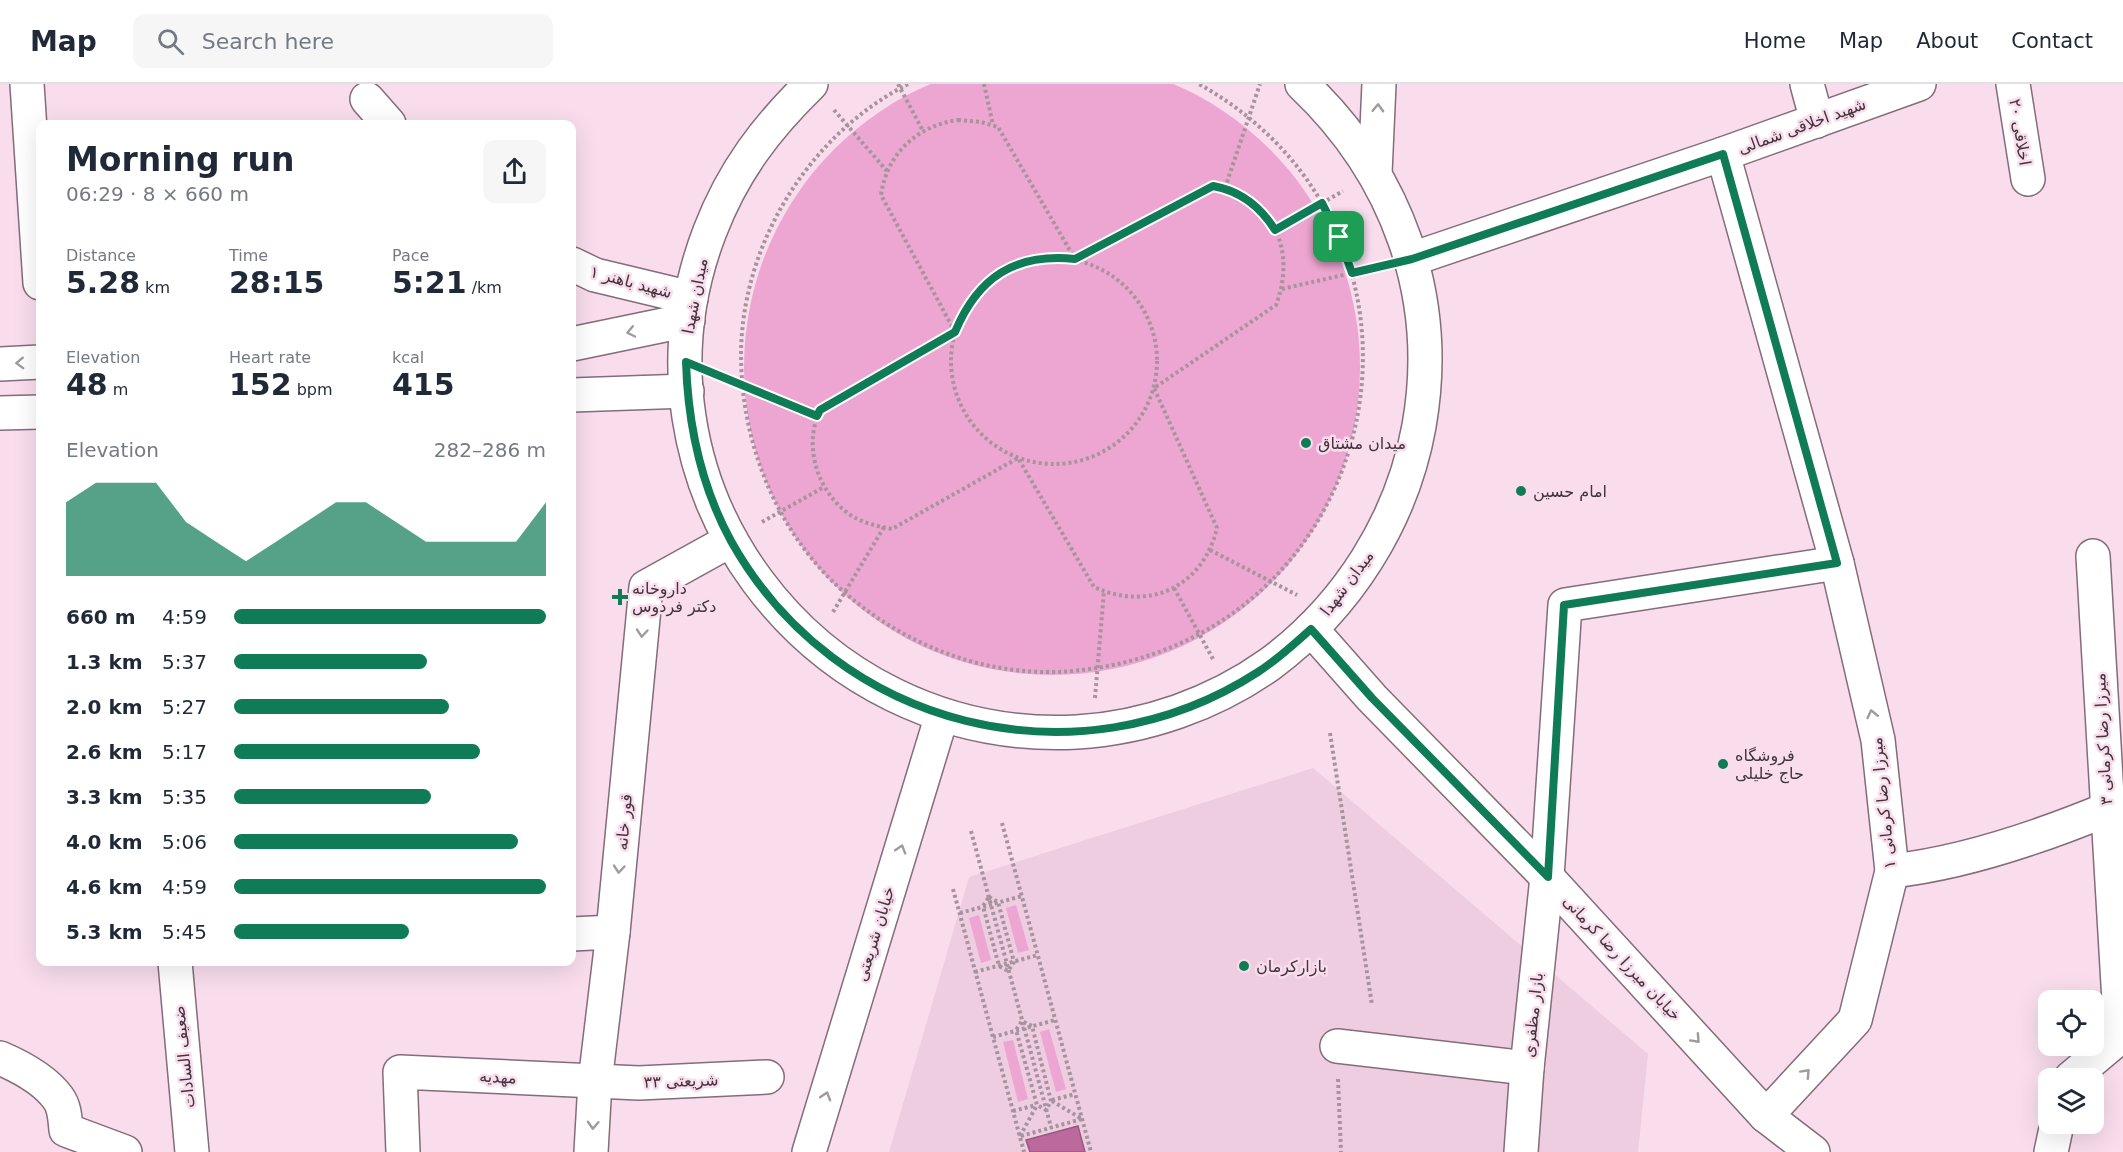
<!DOCTYPE html>
<html lang="en">
<head>
<meta charset="utf-8">
<style>
	body { margin:0; font-family:"DejaVu Sans",Cairo,sans-serif; background:#f6f6f7; color:#1f2937; height:100vh; display:flex; flex-direction:column; font-size:22px; white-space:nowrap }
	* { box-sizing:border-box; margin:0 }
	p { font-size:20px; color:#747a83 }
	.icon { flex:none; width:33px; height:33px; fill:none; stroke:currentColor; stroke-width:2; stroke-linecap:round; stroke-linejoin:round }
	.map { position:relative; flex:1; overflow:hidden }
	.drawer { position:absolute; left:36px; top:36px; width:540px; height:846px; display:flex; flex-direction:column; background:#fff; border-radius:12px; box-shadow:0 6px 24px #0002 }
	.drawer>* { flex:none }
	.buttons { position:absolute; left:2038px; top:906px; display:grid; gap:12px }
	.buttons a { display:grid; place-items:center; width:66px; height:66px; border-radius:12px; background:#fff; box-shadow:0 6px 24px #0002; font-size:30px }
	.pin { position:absolute; display:grid; place-items:center; width:51px; height:51px; color:#fff; margin:-26px; border-radius:12px; box-shadow:0 3px 9px #0006 }
	.round { display:grid; place-items:center; flex:none; width:63px; height:63px; border-radius:12px; background:#f6f6f7 }
	.head { display:flex; align-items:center; justify-content:space-between; height:102px; padding:0 30px }
	h1 { font-size:33px; font-weight:700; line-height:45px }
	.metrics { display:grid; grid-template-columns:repeat(3,1fr); gap:9px; height:102px; padding:6px 30px }
	.metrics div { display:grid; align-content:center }
	.metrics b { font-size:30px; font-weight:700 }
	.metrics small { font-size:16px; font-weight:400 }
	.metrics p { font-size:16px }
	.chart { height:168px; padding:12px 30px }
	.chart p { display:flex; justify-content:space-between }
	.chart svg { width:100%; height:108px; margin-top:6px; fill:#107c57; opacity:.7 }
	ul { padding:0 30px; list-style:none; font-size:20px }
	li { display:grid; grid-template-columns:96px 72px 1fr; align-items:center; height:45px }
	li i { height:15px; border-radius:8px; background:#107c57 }
	header { display:flex; align-items:center; gap:36px; box-sizing:border-box; height:84px; padding:0 30px; background:#fff; border-bottom:2px solid #e0e1e3 }
	header strong { font-size:28px }
	nav { display:flex; gap:33px; margin-inline-start:auto; font-size:21px }
	.search { width:420px; height:54px; background:#f6f6f7; display:flex; align-items:center; gap:15px; box-sizing:border-box; padding:0 21px; border-radius:12px; color:#747a83; font-size:22px }
	.map>svg:first-child { display:block }
</style>
</head>
<body>
<header>
<strong>Map</strong>
<div class="search"><svg class="icon" aria-label="search" viewBox="0 0 24 24"><circle cx="10" cy="10" r="6"/><path d="M15 15l6 6"/></svg>Search here</div>
<nav><a>Home</a><a>Map</a><a>About</a><a>Contact</a></nav>
</header>
<div class="map">
<svg width="2123" height="1068" viewBox="0 0 2123 1068">
	<rect width="100%" height="100%" fill="#f9dded"/>
	<polygon fill="#eecde0" points="1313,684 1648,970 1638,1068 889,1068 969,793"/>
	<g fill="#eda6d1">
		<circle cx="1052" cy="283" r="308"/>
		<polygon points="1016,821 1029,866 1018,869 1006,824"/>
		<polygon points="979,831 991,876 981,879 969,834"/>
		<polygon points="1049,945 1066,1005 1056,1008 1040,948"/>
		<polygon points="1013,956 1028,1015 1018,1018 1003,958"/>
	</g>
	<polygon fill="#bc6a9d" stroke="#975a80" stroke-width="1.5" points="1078,1042 1085,1068 1030,1068 1026,1056"/>
	<g fill="none" stroke-linecap="round" stroke-linejoin="round">
		<g stroke="#846c7a" stroke-width="36">
			<g id="minor">
				<polyline points="27,0 40,199"/>
				<polyline points="1807,0 1817,37"/>
				<polyline points="2013,0 2028,95"/>
				<polyline points="367,15 389,40"/>
				<polyline points="1723,70 1837,479 1878,656 1892,787 1855,936 1766,1032"/>
				<polyline points="572,180 595,191 691,214"/>
				<path d="M1892,787C1965,779 2040,753 2108,725"/>
				<polyline points="572,850 613,848"/>
				<polyline points="175,878 192,1068"/>
				<polyline points="1337,962 1527,984"/>
				<path d="M0,974C21,983 45,996 58,1014C65,1023 65,1036 66,1046L125,1068"/>
				<polyline points="2071,994 2121,952 2093,472"/>
				<polyline points="403,1068 400,988 639,999 767,993"/>
				<polyline points="591,1068 595,998 613,848 646,503 731,456"/>
				<polyline points="1521,1068 1527,984 1547,793 1565,521 1837,479"/>
				<polyline points="2051,1068 2057,1040"/>
			</g>
		</g>
		<g stroke="#846c7a" stroke-width="36">
			<g id="major">
				<path d="M811,0C766,44 733,87 710,147C613,398 811,662 1077,648C1145,644 1214,620 1270,580C1347,523 1402,437 1419,342C1442,212 1397,90 1302,0"/>
				<polyline points="1375,89 1379,0"/>
				<polyline points="1412,175 1723,70 1919,0"/>
				<polyline points="572,260 688,236"/>
				<polyline points="0,280 40,278"/>
				<polyline points="572,311 687,307"/>
				<polyline points="0,329 40,328"/>
				<polyline points="1311,545 1372,614 1547,793 1766,1032 1813,1068"/>
				<polyline points="809,1068 942,631"/>
			</g>
		</g>
		<g stroke="#a7939e" stroke-width="4" stroke-dasharray="3 3" stroke-linecap="butt">
			<polyline points="898,0 923,47"/>
			<path d="M908,0C809,51 742,159 741,270C741,365 781,459 856,518C916,566 994,594 1072,587C1385,559 1473,154 1199,0"/>
			<polyline points="984,0 993,41"/>
			<polyline points="834,26 887,87"/>
			<path d="M958,36L981,38L998,43L1075,175L1213,102C1273,115 1297,165 1276,221L1154,304L1217,444C1203,503 1149,528 1094,503L1018,374L892,445C877,442 862,439 849,430C817,407 803,362 820,326L955,248L881,111C887,70 916,42 958,36Z"/>
			<polyline points="1225,104 1260,0"/>
			<polyline points="1275,146 1343,107"/>
			<circle cx="1054" cy="277" r="103"/>
			<polyline points="1282,205 1378,183"/>
			<polyline points="722,294 817,331"/>
			<polyline points="762,438 824,403"/>
			<polyline points="1210,466 1297,511"/>
			<polyline points="1174,504 1213,575"/>
			<polyline points="833,528 884,443"/>
			<polyline points="1095,614 1104,507"/>
			<polyline points="1330,649 1372,921"/>
			<polyline points="1002,739 1091,1068"/>
			<polyline points="971,747 1051,1043"/>
			<polyline points="953,805 1024,1068"/>
			<polygon points="989,813 998,818 1014,878 1008,887 999,882 983,822"/>
			<polyline points="960,829 1022,812"/>
			<polyline points="975,888 1038,871"/>
			<polyline points="993,953 1055,936"/>
			<polyline points="1338,995 1341,1068"/>
			<polyline points="1052,1016 1075,1010"/>
			<polyline points="1052,1017 1082,1035"/>
			<polyline points="1013,1027 1036,1021"/>
			<polyline points="1020,1052 1037,1021 1016,946 1022,937 1032,942 1051,1017 1046,1026 1037,1021"/>
			<polyline points="1021,1052 1082,1035"/>
		</g>
		<use href="#minor" stroke="#fff" stroke-width="33"/>
		<use href="#major" stroke="#fff" stroke-width="33"/>
	</g>
	<defs><path id="oneway-chevron" d="M-2-3.5L2.5 0L-2 3.5" fill="none" stroke-width="1.6" stroke-linecap="round" stroke-linejoin="round" transform="scale(1.5)"/></defs>
	<g stroke="#a09a9d">
		<use href="#oneway-chevron" transform="translate(1378 24) rotate(-88)"/>
		<use href="#oneway-chevron" transform="translate(631 248) rotate(168)"/>
		<use href="#oneway-chevron" transform="translate(20 279) rotate(178)"/>
		<use href="#oneway-chevron" transform="translate(642 549) rotate(95)"/>
		<use href="#oneway-chevron" transform="translate(1872 630) rotate(-103)"/>
		<use href="#oneway-chevron" transform="translate(901 765) rotate(-73)"/>
		<use href="#oneway-chevron" transform="translate(619 785) rotate(95)"/>
		<use href="#oneway-chevron" transform="translate(1696 955) rotate(47)"/>
		<use href="#oneway-chevron" transform="translate(1806 989) rotate(-47)"/>
		<use href="#oneway-chevron" transform="translate(826 1012) rotate(-73)"/>
		<use href="#oneway-chevron" transform="translate(593 1041) rotate(93)"/>
	</g>
	<g fill="none" stroke-linecap="round" stroke-linejoin="round">
		<g stroke="#fff" stroke-width="12">
			<path id="route" d="M1723,70L1837,479L1564,521L1548,793L1372,614L1311,545C1294,560 1277,576 1258,588C1077,705 836,645 731,457C701,402 688,340 686,278L817,332L820,326L955,248C978,193 1015,169 1075,175L1213,102C1241,107 1260,122 1275,146L1322,119L1339,153L1352,189L1412,175Z"/>
		</g>
		<use href="#route" stroke="#107c57" stroke-width="8"/>
	</g>
	<g fill="#107c57" stroke="#f9dded" stroke-width="2">
		<circle cx="1306" cy="359" r="6"/>
		<circle cx="1521" cy="407" r="6"/>
		<path d="M617 504h6v6h6v6h-6v6h-6v-6h-6v-6h6z"/>
		<circle cx="1723" cy="680" r="6"/>
		<circle cx="1244" cy="882" r="6"/>
	</g>
	<g text-anchor="middle" dominant-baseline="central" stroke-width="5" stroke-linejoin="round" paint-order="stroke">
		<g font-size="16" fill="#40353b" stroke="#f9dded">
			<text transform="translate(1802 42) rotate(-20)">شهید اخلاقی شمالی</text>
			<text transform="translate(2020 48) rotate(81)">اخلاقی ۲۰</text>
			<text transform="translate(631 198) rotate(15)">شهید باهنر ۱</text>
			<text transform="translate(695 212) rotate(-79)">میدان شهدا</text>
			<text transform="translate(1347 499) rotate(-53)">میدان شهدا</text>
			<text transform="translate(2103 655) rotate(-93)">میرزا رضا کرمانی ۳</text>
			<text transform="translate(1883 719) rotate(-96)">میرزا رضا کرمانی ۱</text>
			<text transform="translate(624 738) rotate(-85)">قور خانه</text>
			<text transform="translate(875 850) rotate(-73)">خیابان شریعتی</text>
			<text transform="translate(1622 874) rotate(47)">خیابان میرزا رضا کرمانی</text>
			<text transform="translate(1533 931) rotate(-84)">بازار مظفری</text>
			<text transform="translate(184 973) rotate(-96)">ضعیف السادات</text>
			<text transform="translate(498 993) rotate(3)">مهدیه</text>
			<text transform="translate(681 997) rotate(-2)">شریعتی ۳۳</text>
		</g>
		<g font-size="16" fill="#40353b" stroke="#f9dded" text-anchor="start">
			<text x="1318" y="359">ميدان مشتاق</text>
			<text x="1533" y="407">امام حسین</text>
			<text x="632" y="504">داروخانه<tspan x="632" dy="18">دکتر فردوس</tspan></text>
			<text x="1735" y="671">فروشگاه<tspan x="1735" dy="18">حاج خلیلی</tspan></text>
			<text x="1256" y="882">بازارکرمان</text>
		</g>
	</g>
</svg>
<div class="buttons">
<a><svg class="icon" aria-label="locate" viewBox="0 0 24 24"><circle cx="12" cy="12" r="6"/><path d="M12 2v4M12 18v4M2 12h4M18 12h4"/></svg></a>
<a><svg class="icon" aria-label="layers" viewBox="0 0 24 24"><path d="M12 4l9 5-9 5-9-5zM3 14l9 5 9-5"/></svg></a>
</div>
<div class="pin" style="left:1339px;top:153px;background:#1e9e55"><svg class="icon" aria-label="arrive" viewBox="0 0 24 24"><path d="M6 21V4h12l-3 4 3 4H6"/></svg></div>
<section class="drawer">
<div class="head"><div><h1>Morning run</h1><p>06:29 · 8 × 660 m</p></div><a class="round"><svg class="icon" aria-label="share" viewBox="0 0 24 24"><path d="M12 15V3M7 8l5-5 5 5M5 13v7h14v-7"/></svg></a></div>
<div class="metrics">
<div><p>Distance</p><b>5.28<small> km</small></b></div>
<div><p>Time</p><b>28:15</b></div>
<div><p>Pace</p><b>5:21<small> /km</small></b></div>
</div>
<div class="metrics">
<div><p>Elevation</p><b>48<small> m</small></b></div>
<div><p>Heart rate</p><b>152<small> bpm</small></b></div>
<div><p>kcal</p><b>415</b></div>
</div>
<div class="chart"><p><span>Elevation</span>282–286 m</p>
<svg viewBox="0 0 160 44" preserveAspectRatio="none"><path d="M0 44V14L10 6L20 6L30 6L40 22L50 30L60 38L70 30L80 22L90 14L100 14L110 22L120 30L130 30L140 30L150 30L160 14V44z"/></svg>
</div>
<ul>
<li><b>660 m</b>4:59<i style="width:100%"></i></li>
<li><b>1.3 km</b>5:37<i style="width:62%"></i></li>
<li><b>2.0 km</b>5:27<i style="width:69%"></i></li>
<li><b>2.6 km</b>5:17<i style="width:79%"></i></li>
<li><b>3.3 km</b>5:35<i style="width:63%"></i></li>
<li><b>4.0 km</b>5:06<i style="width:91%"></i></li>
<li><b>4.6 km</b>4:59<i style="width:100%"></i></li>
<li><b>5.3 km</b>5:45<i style="width:56%"></i></li>
</ul>
</section>
</div>
</body>
</html>
